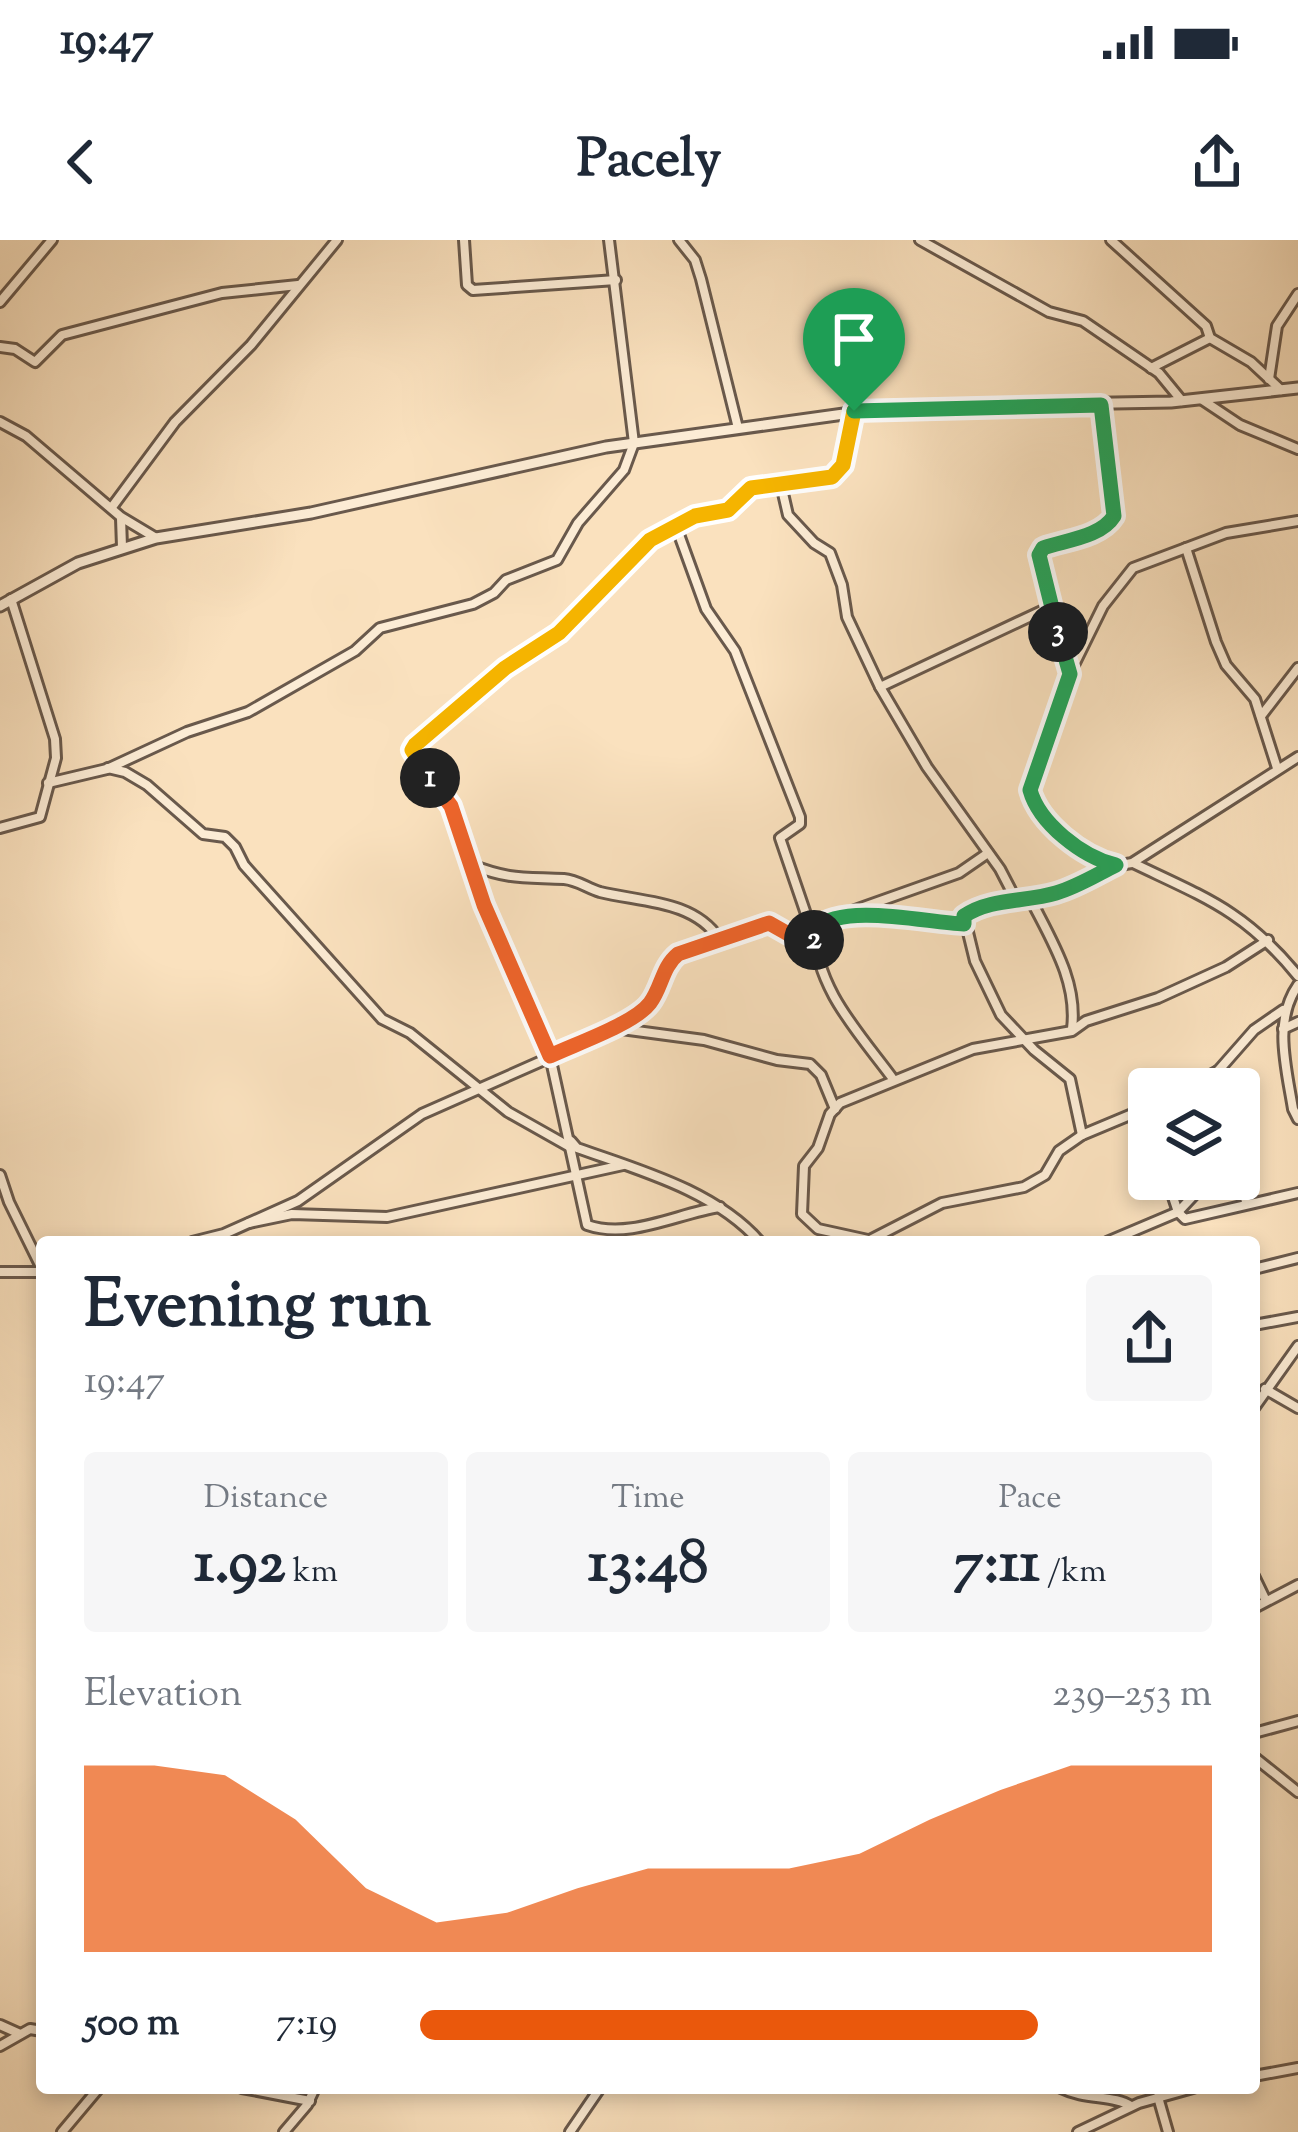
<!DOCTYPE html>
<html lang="en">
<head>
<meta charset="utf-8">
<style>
	body { margin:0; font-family:"Sorts Mill Goudy",serif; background:#f6f6f7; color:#1f2937; height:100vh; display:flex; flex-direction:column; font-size:45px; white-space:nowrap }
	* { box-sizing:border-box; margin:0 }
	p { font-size:39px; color:#747a83 }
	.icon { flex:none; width:66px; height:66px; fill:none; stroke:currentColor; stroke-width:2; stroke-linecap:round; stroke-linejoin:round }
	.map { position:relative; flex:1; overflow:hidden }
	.sheet { position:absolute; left:36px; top:996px; width:1224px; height:858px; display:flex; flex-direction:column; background:#fff; border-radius:12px; box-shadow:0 6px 18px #0003 }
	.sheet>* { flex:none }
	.tools { position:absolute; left:1128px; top:828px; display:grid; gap:24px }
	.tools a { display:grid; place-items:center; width:132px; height:132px; border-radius:12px; background:#fff; box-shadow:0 6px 18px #0003; font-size:60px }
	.pin { position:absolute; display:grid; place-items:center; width:102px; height:102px; color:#fff; margin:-123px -51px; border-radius:50% 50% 50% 0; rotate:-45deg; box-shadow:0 0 12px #0007 }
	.pin .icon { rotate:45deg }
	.km { position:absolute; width:60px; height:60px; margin:-30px; border-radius:50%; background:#222; color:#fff; font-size:33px; line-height:60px; text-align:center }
	.round { display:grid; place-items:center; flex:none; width:126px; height:126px; border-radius:12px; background:#f6f6f7 }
	.overview { display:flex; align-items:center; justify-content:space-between; height:204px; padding:0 48px }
	h1 { font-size:66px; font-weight:700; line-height:90px }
	.stats { display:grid; grid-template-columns:repeat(3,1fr); gap:18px; height:204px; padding:12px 48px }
	.stats div { display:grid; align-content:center; border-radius:12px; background:#f6f6f7; text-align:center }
	.stats b { font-size:60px; font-weight:700 }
	.stats small { font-size:33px; font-weight:400 }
	.stats p { font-size:33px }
	.chart { height:336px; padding:24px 48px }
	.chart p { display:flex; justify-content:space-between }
	.chart svg { width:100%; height:216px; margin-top:12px; fill:#ea580c; opacity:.7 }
	ul { padding:0 48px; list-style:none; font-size:39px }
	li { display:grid; grid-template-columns:192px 144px 1fr; align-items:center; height:90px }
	li i { height:30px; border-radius:15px; background:#ea580c }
	.status { display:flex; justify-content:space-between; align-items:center; height:84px; padding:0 60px; background:#fff; direction:ltr }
	.status svg { height:33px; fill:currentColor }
	header { display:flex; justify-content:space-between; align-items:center; height:156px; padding:0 48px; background:#fff; font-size:54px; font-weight:700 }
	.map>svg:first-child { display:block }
</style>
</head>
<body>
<div class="status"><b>19:47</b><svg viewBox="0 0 49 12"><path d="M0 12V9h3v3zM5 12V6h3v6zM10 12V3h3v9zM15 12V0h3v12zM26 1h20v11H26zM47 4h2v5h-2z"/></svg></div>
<header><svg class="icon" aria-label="back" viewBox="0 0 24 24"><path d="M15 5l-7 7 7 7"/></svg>Pacely<svg class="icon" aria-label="share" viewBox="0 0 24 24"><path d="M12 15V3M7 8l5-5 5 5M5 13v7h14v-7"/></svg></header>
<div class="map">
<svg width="1298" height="1892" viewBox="0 0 1298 1892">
	<rect width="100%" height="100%" fill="#fae1be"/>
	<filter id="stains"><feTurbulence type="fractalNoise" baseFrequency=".00167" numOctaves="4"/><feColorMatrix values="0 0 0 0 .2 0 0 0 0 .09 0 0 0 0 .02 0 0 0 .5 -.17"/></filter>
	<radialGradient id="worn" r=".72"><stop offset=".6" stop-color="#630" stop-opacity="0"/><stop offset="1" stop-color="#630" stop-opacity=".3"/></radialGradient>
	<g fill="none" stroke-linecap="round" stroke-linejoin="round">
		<g stroke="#69594c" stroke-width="14">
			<g id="minor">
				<polyline points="464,0 467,45 473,50 616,40"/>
				<polyline points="679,0 695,20 701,39 738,188"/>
				<polyline points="920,0 1049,72 1083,81 1159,133 1182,161"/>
				<polyline points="1111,0 1206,86 1210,98 1251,122 1281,150"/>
				<polyline points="0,62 52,0"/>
				<polyline points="0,107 15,109 35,122 62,95 222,53 298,45"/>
				<polyline points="1151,128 1210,98"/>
				<polyline points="1269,139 1277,86 1298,54"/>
				<polyline points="1201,159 1240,185 1298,209"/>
				<polyline points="0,182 26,196 121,277 156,298"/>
				<polyline points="785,246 782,249 788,275 814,303 830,313 842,345 847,377 880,447 927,527 1000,629 1015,658"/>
				<polyline points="112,267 175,182 251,105 337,0"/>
				<polyline points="121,278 122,307"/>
				<path d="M677,289L644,303L559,393L480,447L412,510L416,521L451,566L484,666L550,816L587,985C630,1000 678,973 720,967"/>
				<polyline points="1186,308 1216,402 1226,425 1255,459 1277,528"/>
				<path d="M1052,367C1046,349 1033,325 1043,308C1066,300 1101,297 1114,276L1101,165"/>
				<polyline points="880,447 1048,368 1054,371 1070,432"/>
				<polyline points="1261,476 1298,428"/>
				<polyline points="108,528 125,532 147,545 203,594 225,597 235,607 244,625 382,779 410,793 508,872 570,907"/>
				<polyline points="48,543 107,529 187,492 248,472 355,411 380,388 473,364 494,353 506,340 557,320 578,283 624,230 634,203 609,0"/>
				<polyline points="0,588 40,577 56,518 55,499 11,359"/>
				<path d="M1133,623C1206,658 1245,671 1298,736"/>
				<path d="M472,625C509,640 525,637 564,639C577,640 587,648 600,652C640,662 694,660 719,699"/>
				<path d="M1114,625C1081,617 1039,582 1029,550L1068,437L1103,366L1133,328L1226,293L1298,281"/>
				<path d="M1030,658C1051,700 1078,741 1072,789"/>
				<polyline points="852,675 964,684"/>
				<polyline points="815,688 807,677 780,598 800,584 800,577 735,411 706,369 677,289 695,276 727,270 751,248 832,237 843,225 854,171"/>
				<path d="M1298,745C1273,781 1286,826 1293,869L1298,879"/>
				<polyline points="614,788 704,800 777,820 810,824 821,835 835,869"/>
				<polyline points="1283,789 1298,782"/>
				<polyline points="1218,831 1224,849"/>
				<path d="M893,839C860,794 814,747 815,688L821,682L959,633L988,613"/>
				<polyline points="1185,849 1218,831 1254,790 1283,770"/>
				<path d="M1082,895L1070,839L1034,810L1001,775L975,721L964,676C988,659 1021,661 1049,655C1079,649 1102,627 1132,623L1298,517"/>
				<path d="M571,901L577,908C639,930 716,951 760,1002"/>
				<polyline points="1239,929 1246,962"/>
				<polyline points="0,935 9,962 42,1029"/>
				<polyline points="1167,939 1178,972 1185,979 1298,953"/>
				<polyline points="249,983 292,974 387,977 623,925"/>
				<polyline points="868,1000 818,989 802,974 804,926 818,908 830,874 840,863 973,809 1072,791 1086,781 1158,758 1226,727 1268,700"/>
				<polyline points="192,1002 224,994 298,961 422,874 578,805 640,773 656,755 670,720 678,714 769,683 799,700 815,700"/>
				<polyline points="866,1002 942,963 1024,947 1045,935 1059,911 1082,895 1149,867"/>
				<polyline points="1107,1002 1178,972 1209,939"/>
				<polyline points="1254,1029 1298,1018"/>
				<polyline points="0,1032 42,1032"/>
				<polyline points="1254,1085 1298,1077"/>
				<polyline points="1265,1149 1298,1168"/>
				<polyline points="1254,1168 1298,1106"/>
				<polyline points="1254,1336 1266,1361"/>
				<polyline points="1254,1368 1298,1345"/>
				<polyline points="1254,1493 1298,1481"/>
				<polyline points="1254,1517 1298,1552"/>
				<polyline points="0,1785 20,1794"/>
				<polyline points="0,1806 30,1789 42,1791"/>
				<polyline points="1254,1836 1298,1828"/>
				<polyline points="242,1848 310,1861"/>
				<path d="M1061,1848C1085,1860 1114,1855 1131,1866"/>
				<polyline points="1158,1857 1168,1892"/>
				<polyline points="62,1892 99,1848"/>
				<polyline points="284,1892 307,1865 315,1848"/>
				<polyline points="570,1892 600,1848"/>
				<polyline points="1078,1892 1139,1863 1193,1848"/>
			</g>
		</g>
		<g stroke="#69594c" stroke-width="15">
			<polyline id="tertiary" points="0,366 78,323 156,298 311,273 606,207 894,167 1171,162 1298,148"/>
		</g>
		<use href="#minor" stroke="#fcecd5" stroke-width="8"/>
		<use href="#tertiary" stroke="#fcecd5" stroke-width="9"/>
	</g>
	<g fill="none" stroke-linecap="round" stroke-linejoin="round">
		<g stroke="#fff" stroke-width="24">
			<polyline id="split-1" points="430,538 412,510 415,505 505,428 559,393 650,300 695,276 728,270 751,248 832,237 843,225 854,171"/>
		</g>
		<g stroke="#fff" stroke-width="24">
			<path id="split-2" d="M430,538L451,566L484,665L550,816C575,804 634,784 650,763C662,747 662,727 678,714L769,683L799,700H814"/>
		</g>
		<g stroke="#fff" stroke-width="24">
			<path id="split-3" d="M814,700L815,688C846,663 923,682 964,684V676C990,658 1026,662 1056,653C1077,647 1096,635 1116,625C1082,617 1039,583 1030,550L1070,434L1058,392"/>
		</g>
		<g stroke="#fff" stroke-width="24">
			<path id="split-4" d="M854,171L1101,165L1114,276C1101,297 1066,300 1043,308L1039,315L1058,392"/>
		</g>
		<use href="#split-1" stroke="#f5b400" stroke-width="15"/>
		<use href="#split-2" stroke="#f0652b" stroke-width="15"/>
		<use href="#split-3" stroke="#22a559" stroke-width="15"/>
		<use href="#split-4" stroke="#22a559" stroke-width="15"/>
	</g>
	<rect width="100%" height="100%" filter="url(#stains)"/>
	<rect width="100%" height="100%" fill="url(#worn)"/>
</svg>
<div class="tools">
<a><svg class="icon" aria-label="layers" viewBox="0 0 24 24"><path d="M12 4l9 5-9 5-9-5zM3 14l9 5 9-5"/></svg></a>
</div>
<div class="pin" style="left:854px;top:171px;background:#1e9e55"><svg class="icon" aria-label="arrive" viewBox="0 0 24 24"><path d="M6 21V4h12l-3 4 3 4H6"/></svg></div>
<b class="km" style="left:430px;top:538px">1</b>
<b class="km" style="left:814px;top:700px">2</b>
<b class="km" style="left:1058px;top:392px">3</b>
<section class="sheet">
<div class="overview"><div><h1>Evening run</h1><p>19:47</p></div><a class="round"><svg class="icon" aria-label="share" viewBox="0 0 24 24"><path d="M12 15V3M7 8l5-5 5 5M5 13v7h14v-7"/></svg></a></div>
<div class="stats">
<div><p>Distance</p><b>1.92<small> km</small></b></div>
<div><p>Time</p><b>13:48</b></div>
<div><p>Pace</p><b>7:11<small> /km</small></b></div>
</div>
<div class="chart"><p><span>Elevation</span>239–253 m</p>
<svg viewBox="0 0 160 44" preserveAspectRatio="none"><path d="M0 44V6L10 6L20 8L30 17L40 31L50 38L60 36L70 31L80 27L90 27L100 27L110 24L120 17L130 11L140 6L150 6L160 6V44z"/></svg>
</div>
<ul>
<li><b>500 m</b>7:19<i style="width:78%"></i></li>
</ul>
</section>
</div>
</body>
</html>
